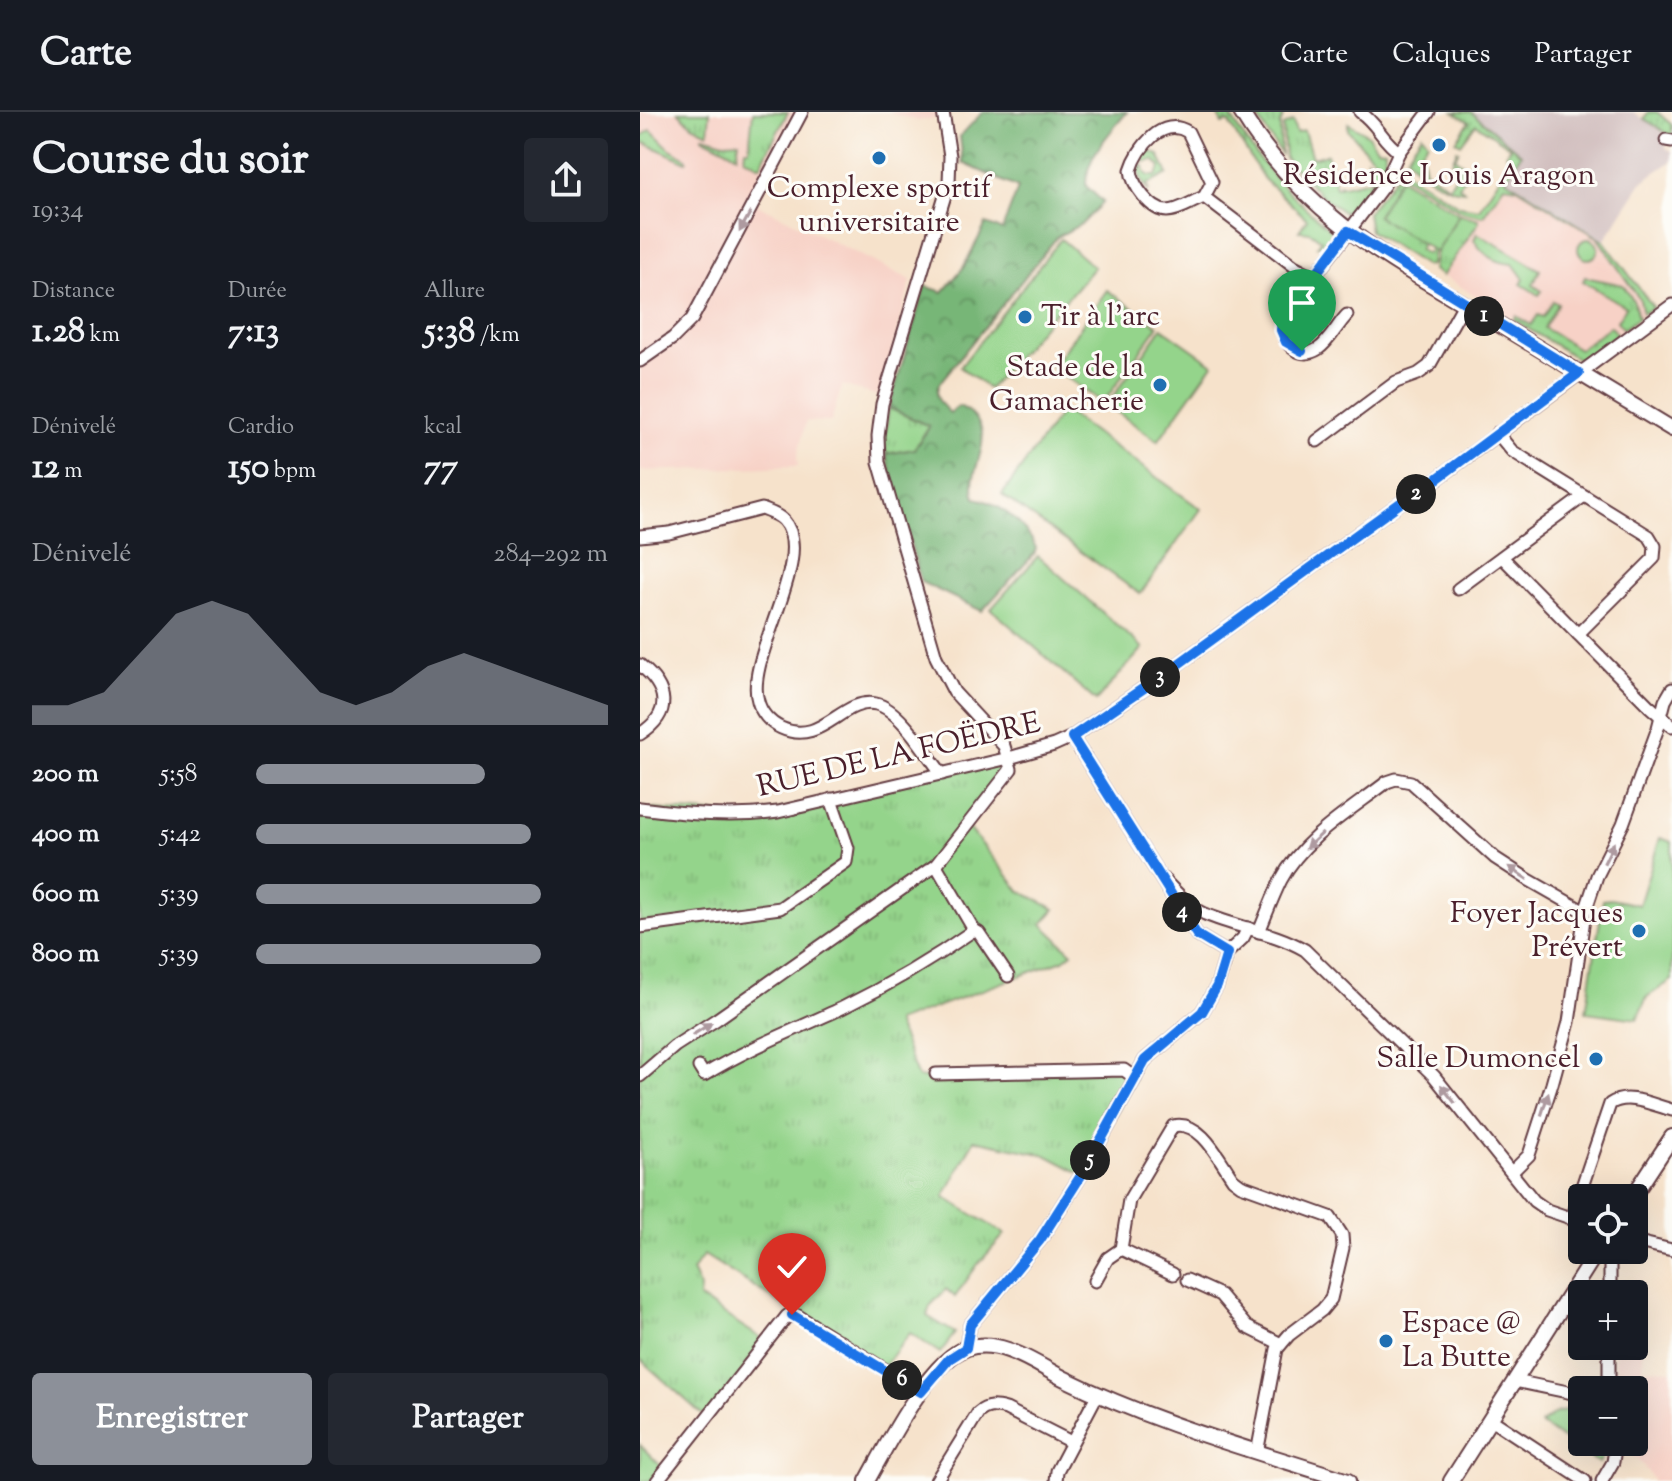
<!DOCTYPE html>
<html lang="fr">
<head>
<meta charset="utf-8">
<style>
	body { margin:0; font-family:"Sorts Mill Goudy",serif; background:#242831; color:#f1f3f6; height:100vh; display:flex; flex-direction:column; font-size:30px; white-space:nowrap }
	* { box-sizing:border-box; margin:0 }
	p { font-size:26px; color:#9ea1a6 }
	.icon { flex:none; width:44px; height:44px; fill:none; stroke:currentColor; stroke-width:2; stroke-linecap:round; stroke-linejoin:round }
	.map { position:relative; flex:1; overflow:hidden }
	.sheet { display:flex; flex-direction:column; background:#171b24; width:640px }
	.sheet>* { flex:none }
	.tools { position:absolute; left:928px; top:1072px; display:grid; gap:16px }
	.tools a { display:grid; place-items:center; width:80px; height:80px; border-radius:8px; background:#171b24; box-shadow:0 8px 32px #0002; font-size:40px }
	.pin { position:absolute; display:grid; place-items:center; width:68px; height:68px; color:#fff; margin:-82px -34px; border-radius:50% 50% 50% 0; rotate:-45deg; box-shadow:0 0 8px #0007 }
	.pin .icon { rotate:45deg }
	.km { position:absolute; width:40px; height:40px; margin:-20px; border-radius:50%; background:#222; color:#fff; font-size:22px; line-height:40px; text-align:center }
	.round { display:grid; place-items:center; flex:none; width:84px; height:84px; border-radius:8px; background:#242831 }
	.head { display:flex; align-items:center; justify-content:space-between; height:136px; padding:0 32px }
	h1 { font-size:44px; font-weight:700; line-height:60px }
	.stats { display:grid; grid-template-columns:repeat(3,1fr); gap:12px; height:136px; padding:8px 32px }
	.stats div { display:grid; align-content:center }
	.stats b { font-size:34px; font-weight:700 }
	.stats small { font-size:22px; font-weight:400 }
	.stats p { font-size:22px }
	.chart { height:224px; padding:16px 32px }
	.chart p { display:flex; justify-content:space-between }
	.chart svg { width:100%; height:144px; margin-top:8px; fill:#8c9099; opacity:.7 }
	.primary-button { display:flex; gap:16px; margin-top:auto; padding:16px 32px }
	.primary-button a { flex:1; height:92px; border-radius:8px; background:#8c9099; color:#fff; font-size:32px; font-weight:700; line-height:92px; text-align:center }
	.primary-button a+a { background:#242831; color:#f1f3f6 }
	ul { padding:0 32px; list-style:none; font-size:26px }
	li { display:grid; grid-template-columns:128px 96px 1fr; align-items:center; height:60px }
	li i { height:20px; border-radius:10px; background:#8c9099 }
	header { display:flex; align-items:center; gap:48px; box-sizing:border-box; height:112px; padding:0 40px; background:#171b24; border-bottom:2px solid #363941 }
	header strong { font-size:38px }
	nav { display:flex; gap:44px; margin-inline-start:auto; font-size:28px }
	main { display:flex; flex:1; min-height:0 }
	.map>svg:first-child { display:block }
</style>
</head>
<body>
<header>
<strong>Carte</strong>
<nav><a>Carte</a><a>Calques</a><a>Partager</a></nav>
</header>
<main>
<section class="sheet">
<div class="head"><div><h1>Course du soir</h1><p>19:34</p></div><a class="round"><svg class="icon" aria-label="share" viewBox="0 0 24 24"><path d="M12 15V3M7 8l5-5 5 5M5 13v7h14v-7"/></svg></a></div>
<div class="stats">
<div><p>Distance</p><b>1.28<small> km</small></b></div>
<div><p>Durée</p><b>7:13</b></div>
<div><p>Allure</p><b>5:38<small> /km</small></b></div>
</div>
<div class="stats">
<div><p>Dénivelé</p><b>12<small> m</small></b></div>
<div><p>Cardio</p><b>150<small> bpm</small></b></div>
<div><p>kcal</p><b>77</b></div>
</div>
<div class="chart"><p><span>Dénivelé</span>284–292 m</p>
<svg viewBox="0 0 160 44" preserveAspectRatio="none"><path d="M0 44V38L10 38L20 34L30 22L40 10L50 6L60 10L70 22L80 34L90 38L100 34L110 26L120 22L130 26L140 30L150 34L160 38V44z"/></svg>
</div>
<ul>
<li><b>200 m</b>5:58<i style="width:65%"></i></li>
<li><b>400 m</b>5:42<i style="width:78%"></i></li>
<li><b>600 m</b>5:39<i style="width:81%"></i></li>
<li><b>800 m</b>5:39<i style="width:81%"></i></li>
</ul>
<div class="primary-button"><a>Enregistrer</a><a>Partager</a></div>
</section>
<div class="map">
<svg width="1032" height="1369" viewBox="0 0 1032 1369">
	<defs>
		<pattern id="grass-tufts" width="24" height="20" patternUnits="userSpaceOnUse" patternTransform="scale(2)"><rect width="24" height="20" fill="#94d48b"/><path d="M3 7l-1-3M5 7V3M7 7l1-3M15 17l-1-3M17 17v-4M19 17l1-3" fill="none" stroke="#81b678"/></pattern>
		<pattern id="forest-crowns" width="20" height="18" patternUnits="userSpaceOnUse" patternTransform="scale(2)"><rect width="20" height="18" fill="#77b677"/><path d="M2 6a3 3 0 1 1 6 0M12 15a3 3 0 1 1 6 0" fill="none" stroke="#649362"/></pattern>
	</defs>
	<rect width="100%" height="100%" fill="#fdfcf7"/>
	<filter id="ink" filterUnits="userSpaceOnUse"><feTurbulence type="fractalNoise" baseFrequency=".0125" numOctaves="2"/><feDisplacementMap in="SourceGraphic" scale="16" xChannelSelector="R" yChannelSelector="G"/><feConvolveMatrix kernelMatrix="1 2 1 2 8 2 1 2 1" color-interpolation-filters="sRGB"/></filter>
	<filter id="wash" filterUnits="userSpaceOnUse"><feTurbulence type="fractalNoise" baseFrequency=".006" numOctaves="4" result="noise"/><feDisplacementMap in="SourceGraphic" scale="32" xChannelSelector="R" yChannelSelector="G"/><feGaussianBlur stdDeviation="1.8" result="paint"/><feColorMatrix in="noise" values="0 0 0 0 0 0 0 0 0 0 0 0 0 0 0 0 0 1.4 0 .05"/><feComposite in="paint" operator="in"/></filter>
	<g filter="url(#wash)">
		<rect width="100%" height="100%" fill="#f6e2cb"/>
		<g fill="#f7d1c6">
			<polygon points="0,0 159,0 111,89 271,168 239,284 202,273 191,310 166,309 157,346 158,354 0,359"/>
			<polygon points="248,0 295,0 297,6 278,9"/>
			<polygon points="865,67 964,129 1013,195 942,247 796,160"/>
			<polygon points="994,1225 1003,1226 1003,1257 1032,1258 1032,1369 1014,1369 1003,1353 993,1345 987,1332 986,1330 994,1330 994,1278 977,1278 975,1234 994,1234"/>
		</g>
		<polygon fill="#d2bfbf" points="831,0 993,0 1026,22 1026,36 1032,39 1032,49 1003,69 964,129 865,67 881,42"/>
		<g fill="url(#grass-tufts)" stroke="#6f7a5b" stroke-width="2">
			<polygon points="38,0 70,0 68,21 52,13"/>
			<polygon points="113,0 148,0 120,54 104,46 105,37 109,37"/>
			<path d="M576,0H588C621,57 648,81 696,123L692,132L677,134L681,128C673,122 672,119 659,119L667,107L624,67L588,10L582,12Z"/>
			<polygon points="614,0 645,0 640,13 641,42"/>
			<polygon points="814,0 831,0 881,42 866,67 964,129 1013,195 1003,202 1000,188 957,125 877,75 864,73 843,104 821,99 758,61 762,58 820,94 839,97 872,47 866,42 870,35 836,12 821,32 816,29 829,10"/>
			<polygon points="1008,0 1017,0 1032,13 1032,24 1004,7"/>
			<polygon points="653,9 656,21 664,19 672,46 687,42 696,75 700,75 700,72 703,74 729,68 731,79 718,94 704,101 682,84 645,46 643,14"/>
			<path d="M708,11L727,22L737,36L745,37V52C729,47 722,32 708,18Z"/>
			<polygon points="11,18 29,36 47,47 46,50 0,29 0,25"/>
			<path d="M782,22L788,30L781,39L785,58L809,74L821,56L812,49L817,38L819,39L815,46L834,59H829L819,74L824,79C808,79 773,59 767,44Z"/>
			<polygon points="63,24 84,30 99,29 97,43 63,26"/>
			<path d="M508,39L519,43L528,62L507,73L509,80C502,70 497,64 500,51L504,54L505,60L509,64H516L521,55L514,48L506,50L502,48Z"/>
			<polygon points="727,47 743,55 740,67 733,76"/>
			<polygon points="756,64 760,66 737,104 782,131 779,138 787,142 791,136 793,138 791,153 786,154 730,119 727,101"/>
			<polygon points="819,102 838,107 839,110 802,164 793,158 796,140"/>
			<path d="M837,121L900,158L893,173L902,179L899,183L881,172L884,167L873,152C856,151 843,143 834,128Z"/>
			<circle cx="948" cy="137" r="10"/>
			<polygon points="945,165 983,173 994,190 998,206 983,217 977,209 986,195 943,169"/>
			<polygon points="913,189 918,192 904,216 939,237 971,214 977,222 946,245 938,247 874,208 876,204 891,213 898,203 903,205"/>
			<polygon points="249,296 289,314 274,337 246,342 245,322"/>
			<polygon points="369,646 371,654 327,714 380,779 415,797 402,812 432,841 423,848 256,910 278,966 484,958 495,966 442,1062 406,1043 334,1028 304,1085 365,1122 338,1152 315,1185 306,1177 290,1194 287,1204 315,1221 300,1241 270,1221 243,1256 64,1143 52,1159 60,1176 59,1186 127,1230 66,1306 0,1247 0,696 110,704"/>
			<polygon points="928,1298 942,1301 942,1330 964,1330 963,1344 959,1351 900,1312 916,1301"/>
			<polygon points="0,1333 25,1358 17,1369 0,1369"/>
		</g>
		<path fill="url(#forest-crowns)" stroke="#606a51" stroke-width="2" d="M343,0H487C470,21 445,45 446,74L463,90L443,111L417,125L301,269C292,283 299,291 310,301L318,294C325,296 329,299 334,305C357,330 325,359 335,386C358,390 386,412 396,436L394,442L342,499L281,470L246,342L274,337L288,317L289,314L249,296L285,174L303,180L323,156L346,112L362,118L378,76L323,51L320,24Z"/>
		<g fill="#94d48b" stroke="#6f7a5b" stroke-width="2">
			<polygon points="760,66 819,102 796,140 737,104"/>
			<polygon points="421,127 454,155 349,277 320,255"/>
			<polygon points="467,178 518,214 463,291 412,255"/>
			<polygon points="522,216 573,252 518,329 467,293"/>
			<polygon points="423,298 561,397 500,482 362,383"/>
			<polygon points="398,444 503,536 456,589 351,497"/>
			<polygon points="1020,726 1032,730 1032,868 1007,885 997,907 946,900 963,788 971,787 999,793"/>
		</g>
	</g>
	<g filter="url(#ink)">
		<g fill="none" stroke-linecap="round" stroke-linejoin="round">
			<g stroke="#643c43" stroke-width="15">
				<g id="minor">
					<path d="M720,0C737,11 743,30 759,40"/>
					<polyline points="1026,28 1032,29"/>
					<path d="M564,85L572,70L548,20C523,4 498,35 491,58C492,73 511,99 527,99C539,99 553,89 564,85L654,154L673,164"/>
					<path d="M707,203C698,212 689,230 678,237C656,251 636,224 644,204L744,73L759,40L789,0"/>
					<polyline points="0,249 33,226 52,207 162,0"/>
					<polyline points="857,321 872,339 1009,424 1015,434 1014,446 938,522"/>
					<polyline points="677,329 756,270 778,262 789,254 824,192"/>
					<path d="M0,424L29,421L122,397C129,400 137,402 143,408C178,444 104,546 118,589C121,601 130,611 141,616C182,635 202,585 236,592C260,597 287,643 302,662"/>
					<polyline points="862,445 1009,594 1032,614"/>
					<polyline points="818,477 944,384"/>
					<path d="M0,553C28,576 33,601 0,622"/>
					<polyline points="432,625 557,823 587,841"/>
					<path d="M0,696C46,702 92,706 138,700L369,646L414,633L432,625L526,561L763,389L782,378L1032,193"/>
					<polyline points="296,753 334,818 339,821 368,864"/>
					<path d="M522,766C536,780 548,794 565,802C598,816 634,820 665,838L794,964L894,1089L907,1098L942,1110"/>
					<polyline points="0,815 140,796 206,750 208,736 191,687"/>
					<path d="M619,820C626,803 633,784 641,768C663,726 711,698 747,670L756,667L771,670L855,746L889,768L945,800"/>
					<path d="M59,955L64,963C108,936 155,918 202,896C247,874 293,847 334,818"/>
					<polyline points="296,962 484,958 495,966"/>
					<polyline points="0,964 35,934 77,907 296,753 371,657 364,634 314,580 296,545 239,350 238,324 242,292 309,70 310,44 303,0"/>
					<polyline points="872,1060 889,1043 912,972 929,910 945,800 957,764 983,712 1018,616 1025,589 1032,577"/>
					<path d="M931,1107L970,992C988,980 1013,993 1032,998"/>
					<polyline points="994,1129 1032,1138"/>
					<polyline points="481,1137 533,1162"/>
					<polyline points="961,1138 970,1145 970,1182"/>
					<polyline points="547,1168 580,1183 607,1215 641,1232"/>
					<path d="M455,1169L468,1146L481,1137L489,1088L533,1014C561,1007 580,1049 593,1067L601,1073L690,1105L702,1123L703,1136L691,1187L682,1198L649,1223L637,1237L617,1341"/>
					<polyline points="969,1234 969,1278"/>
					<polyline points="326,1236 330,1213 400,1128 442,1062 505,948 562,900 577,874 587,841 603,826 608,816"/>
					<polyline points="875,1269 942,1283"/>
					<polyline points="852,1308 945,1369"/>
					<polyline points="17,1369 147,1204 158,1204 281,1280"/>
					<path d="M296,1369L338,1301C347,1293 354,1294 366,1297L431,1330"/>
					<polyline points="416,1369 417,1359 457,1283"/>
					<polyline points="962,1369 973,1350 976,1330"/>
				</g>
			</g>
			<g stroke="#643c43" stroke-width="18">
				<g id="major">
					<path d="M601,0C664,104 753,150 855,210C914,246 973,281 1032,317"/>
					<polyline points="992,1086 1032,1025"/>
					<path d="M227,1369C246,1335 290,1247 327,1236C360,1225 396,1252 423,1266C516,1312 610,1337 708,1369"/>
					<polyline points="811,1369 958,1138"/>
				</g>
			</g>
			<use href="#minor" stroke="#fff" stroke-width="11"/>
			<use href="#major" stroke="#fff" stroke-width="14"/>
		</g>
		<defs><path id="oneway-solid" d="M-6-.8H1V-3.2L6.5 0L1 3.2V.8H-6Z" transform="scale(2)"/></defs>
		<g fill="#ae9aa0">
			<use href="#oneway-solid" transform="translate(105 110) rotate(119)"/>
			<use href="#oneway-solid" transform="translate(674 729) rotate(137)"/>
			<use href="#oneway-solid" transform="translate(969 741) rotate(-64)"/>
			<use href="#oneway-solid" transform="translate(878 761) rotate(-146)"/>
			<use href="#oneway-solid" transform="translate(62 917) rotate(-32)"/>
			<use href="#oneway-solid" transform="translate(808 982) rotate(-128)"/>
			<use href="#oneway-solid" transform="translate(905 992) rotate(-72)"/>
		</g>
	</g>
	<g fill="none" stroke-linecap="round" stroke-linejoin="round" filter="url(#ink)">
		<g stroke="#fff" stroke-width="16">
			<polyline id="route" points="152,1203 281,1280 309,1247 326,1236 330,1213 400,1128 442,1062 505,948 562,900 577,874 587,841 557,823 432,625 526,561 763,389 782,378 939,261 708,119 642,207 641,218 646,230 662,239"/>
		</g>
		<use href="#route" stroke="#1a73e8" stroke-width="10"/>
	</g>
	<g fill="#1f6fb2" stroke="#fdfcf7" stroke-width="3">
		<circle cx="799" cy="33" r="8"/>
		<circle cx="239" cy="46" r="8"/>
		<circle cx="385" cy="205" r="8"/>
		<circle cx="520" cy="273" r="8"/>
		<circle cx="999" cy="819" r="8"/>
		<circle cx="956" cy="947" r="8"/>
		<circle cx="746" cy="1229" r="8"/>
	</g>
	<g text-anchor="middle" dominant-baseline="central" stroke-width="6" stroke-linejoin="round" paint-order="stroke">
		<g font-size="30" fill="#4a1f2b" stroke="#fdfcf7" text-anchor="end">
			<text x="799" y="64" text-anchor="middle">Résidence Louis Aragon</text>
			<text x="239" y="77" text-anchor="middle">Complexe sportif<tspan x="239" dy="34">universitaire</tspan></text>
			<text x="401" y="205" text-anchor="start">Tir à l'arc</text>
			<text x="504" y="256">Stade de la<tspan x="504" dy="34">Gamacherie</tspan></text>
			<text x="983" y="802">Foyer Jacques<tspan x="983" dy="34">Prévert</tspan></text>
			<text x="940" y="947">Salle Dumoncel</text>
			<text x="762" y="1212" text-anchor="start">Espace @<tspan x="762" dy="34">La Butte</tspan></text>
		</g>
		<g font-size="30" fill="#4a1f2b" stroke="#fdfcf7">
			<text transform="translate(259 644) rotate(-13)">RUE DE LA FOËDRE</text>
		</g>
	</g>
</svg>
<div class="tools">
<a><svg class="icon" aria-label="locate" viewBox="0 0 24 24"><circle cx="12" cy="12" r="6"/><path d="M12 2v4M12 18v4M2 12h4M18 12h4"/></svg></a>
<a>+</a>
<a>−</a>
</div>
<div class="pin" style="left:662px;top:239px;background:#1e9e55"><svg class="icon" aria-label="arrive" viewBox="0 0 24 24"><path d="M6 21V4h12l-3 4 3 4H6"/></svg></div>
<div class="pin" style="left:152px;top:1203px;background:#d93025"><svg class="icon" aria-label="check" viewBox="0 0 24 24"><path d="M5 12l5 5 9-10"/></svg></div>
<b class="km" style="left:844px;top:204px">1</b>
<b class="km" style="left:776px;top:382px">2</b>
<b class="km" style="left:520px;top:565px">3</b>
<b class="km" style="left:542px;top:800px">4</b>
<b class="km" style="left:450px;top:1048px">5</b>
<b class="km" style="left:262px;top:1268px">6</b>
</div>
</main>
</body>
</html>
